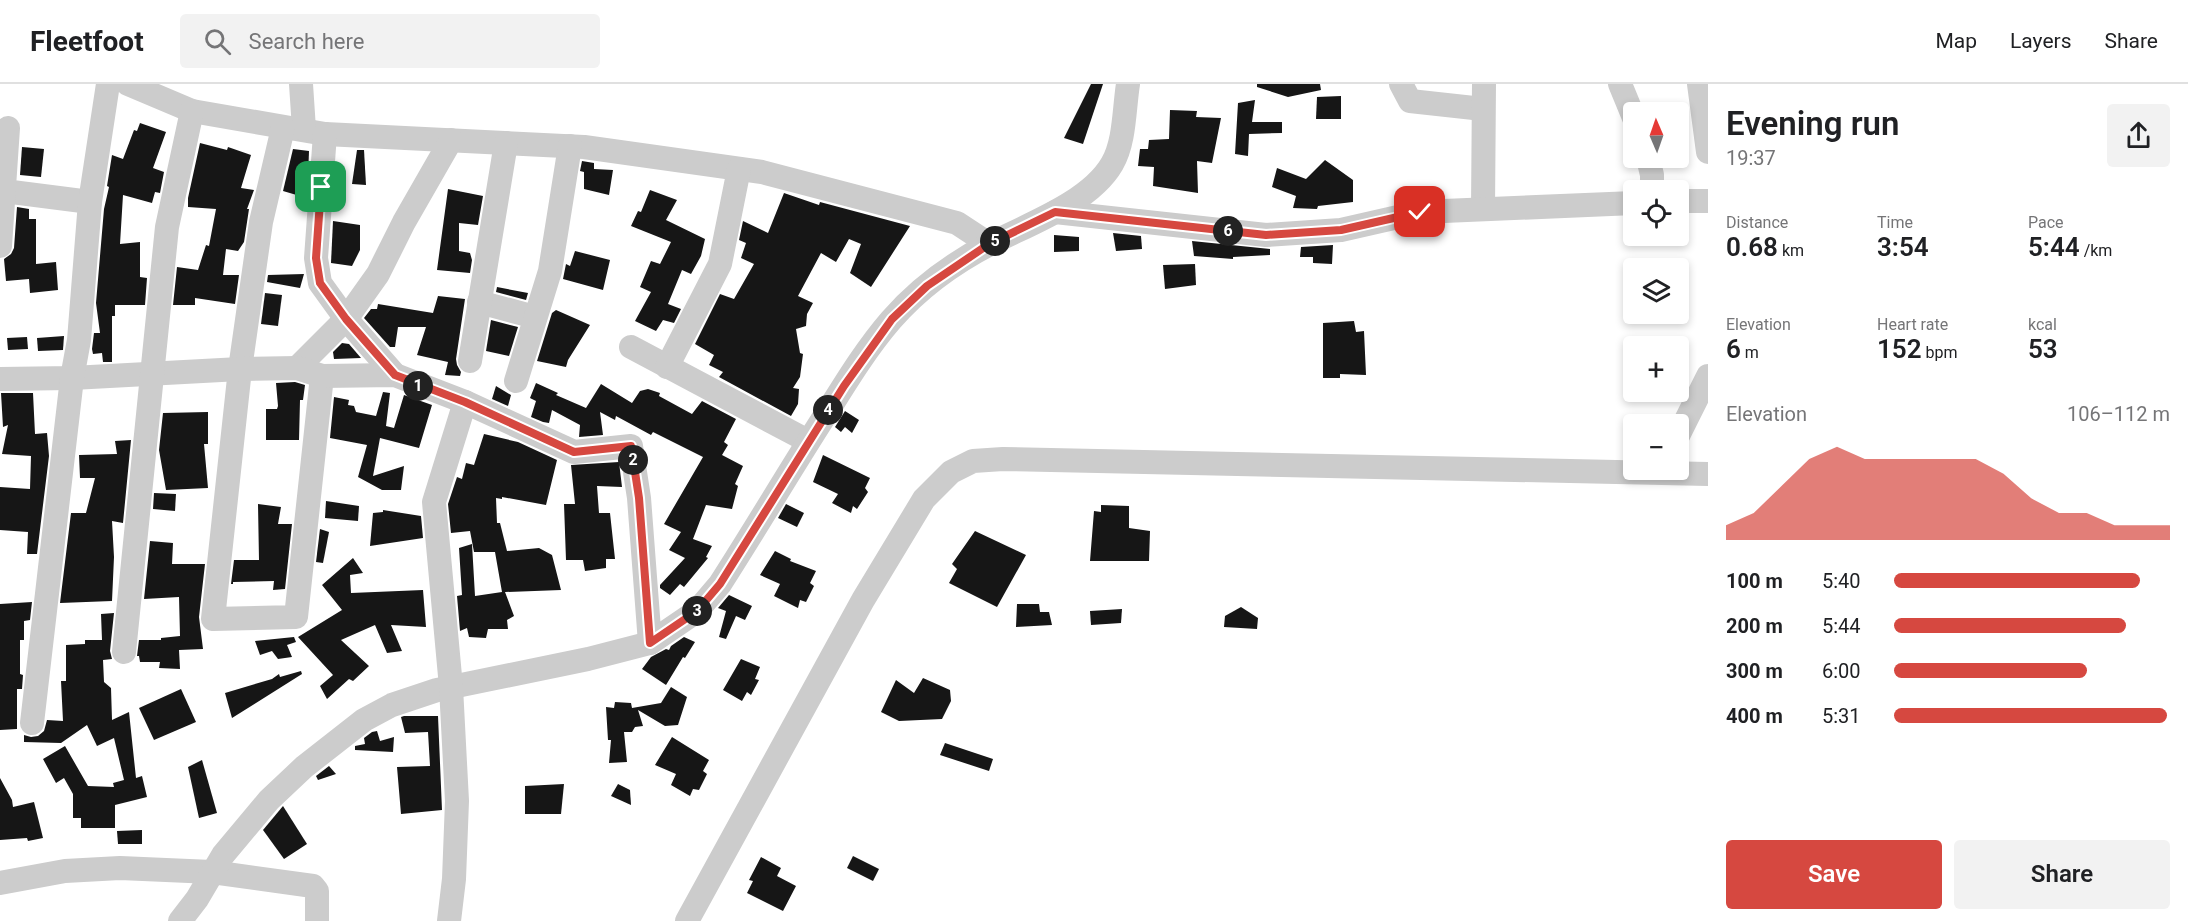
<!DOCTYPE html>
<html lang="en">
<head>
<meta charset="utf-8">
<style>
	body { margin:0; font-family:Roboto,sans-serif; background:#f2f2f2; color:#202124; height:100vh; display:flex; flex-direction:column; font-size:22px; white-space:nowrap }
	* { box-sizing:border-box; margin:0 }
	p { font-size:20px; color:#757577 }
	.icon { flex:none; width:33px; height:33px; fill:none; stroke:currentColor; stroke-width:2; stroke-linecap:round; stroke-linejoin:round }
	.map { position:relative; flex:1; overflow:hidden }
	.drawer { display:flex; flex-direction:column; background:#fff; width:480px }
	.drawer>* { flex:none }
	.needle { width:39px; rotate:358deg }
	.tools { position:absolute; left:1623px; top:18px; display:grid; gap:12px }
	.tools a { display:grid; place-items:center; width:66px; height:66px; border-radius:6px; background:#fff; box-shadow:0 3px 9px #0003; font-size:30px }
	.pin { position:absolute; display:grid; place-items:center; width:51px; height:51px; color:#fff; margin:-26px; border-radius:12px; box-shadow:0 3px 9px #0006 }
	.km { position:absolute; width:30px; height:30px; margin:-15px; border-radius:50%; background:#222; color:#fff; font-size:16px; line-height:30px; text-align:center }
	.round { display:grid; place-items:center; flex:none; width:63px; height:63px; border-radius:6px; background:#f2f2f2 }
	.head { display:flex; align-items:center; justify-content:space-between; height:102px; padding:0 18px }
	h1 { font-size:33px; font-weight:600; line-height:45px }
	.stats { display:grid; grid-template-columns:repeat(3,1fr); gap:9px; height:102px; padding:6px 18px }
	.stats div { display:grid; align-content:center }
	.stats b { font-size:26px; font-weight:600 }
	.stats small { font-size:16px; font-weight:400 }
	.stats p { font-size:16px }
	.chart { height:168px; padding:12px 18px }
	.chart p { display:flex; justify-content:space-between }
	.chart svg { width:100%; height:108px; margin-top:6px; fill:#d64840; opacity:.7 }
	.cta { display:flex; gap:12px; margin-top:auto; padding:12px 18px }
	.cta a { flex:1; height:69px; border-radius:6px; background:#d64840; color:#fff; font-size:24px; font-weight:600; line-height:69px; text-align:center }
	.cta a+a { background:#f2f2f2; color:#202124 }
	ul { padding:0 18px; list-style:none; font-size:20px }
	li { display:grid; grid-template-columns:96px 72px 1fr; align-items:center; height:45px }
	li i { height:15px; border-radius:8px; background:#d64840 }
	header { display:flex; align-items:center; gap:36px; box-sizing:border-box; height:84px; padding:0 30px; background:#fff; border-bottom:2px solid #e0e0e0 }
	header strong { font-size:28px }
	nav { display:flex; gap:33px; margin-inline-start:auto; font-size:21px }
	.search { width:420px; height:54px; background:#f2f2f2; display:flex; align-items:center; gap:15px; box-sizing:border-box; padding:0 21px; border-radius:6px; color:#757577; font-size:22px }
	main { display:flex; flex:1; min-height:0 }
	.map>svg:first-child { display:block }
</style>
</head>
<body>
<header>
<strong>Fleetfoot</strong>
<div class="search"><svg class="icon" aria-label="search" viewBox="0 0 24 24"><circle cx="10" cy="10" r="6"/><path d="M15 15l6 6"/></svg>Search here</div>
<nav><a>Map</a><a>Layers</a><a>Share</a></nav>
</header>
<main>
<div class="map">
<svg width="1708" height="837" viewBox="0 0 1708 837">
	<rect width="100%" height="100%" fill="#fff"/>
	<g fill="#161616">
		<polygon points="1091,0 1103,0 1083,60 1064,54"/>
		<polygon points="1257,0 1320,0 1321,6 1288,13 1257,3"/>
		<polygon points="1341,12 1341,35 1316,35 1317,13"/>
		<polygon points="1255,16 1252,38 1282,38 1282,49 1249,50 1248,72 1235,70 1238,19"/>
		<polygon points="1170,26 1197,27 1196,33 1221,34 1212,79 1197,77 1198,109 1153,102 1154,83 1138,82 1140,65 1148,65 1149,56 1169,55"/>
		<polygon points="140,39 166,48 153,84 164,88 160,109 155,108 152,119 123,111 120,160 140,158 140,193 147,194 145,221 115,221 115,232 112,232 112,278 103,278 102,269 93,270 92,265 94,249 100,249 96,219 104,125 109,103 107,102 112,71 123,75 134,46 137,47"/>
		<polygon points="200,59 227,66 228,63 251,71 241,104 254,106 247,125 249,125 244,158 238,167 226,165 223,191 239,191 235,220 195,214 195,221 173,221 177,183 198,186 206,161 209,162 216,125 188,123 188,114"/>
		<polygon points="22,63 44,65 41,93 20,91"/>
		<polygon points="293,65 309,67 308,93 300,112 283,107"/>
		<polygon points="357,66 364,66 366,101 352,100"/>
		<polygon points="1325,76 1353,96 1353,118 1318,122 1317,125 1293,124 1296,112 1272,103 1277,84 1306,95"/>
		<polygon points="582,77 594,79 594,85 613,86 609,111 584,105 584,88 580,87"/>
		<polygon points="448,105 483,112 478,141 459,139 459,167 470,169 472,176 470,189 437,186"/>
		<polygon points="650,106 677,116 666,136 705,155 701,172 691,190 682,186 668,220 681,225 674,239 663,236 656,247 635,237 651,208 640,203 651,177 660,180 671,158 631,142 638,127 641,128"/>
		<polygon points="784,109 819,121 820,118 910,142 871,203 850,189 861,160 849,155 836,178 821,169 798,212 813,219 807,230 806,242 796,245 800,269 803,270 800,293 793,304 799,305 798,320 791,332 719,293 723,288 709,281 714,271 695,260 720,210 734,215 754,180 741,174 746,159 739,156 743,137 768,149"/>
		<polygon points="17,123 29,125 29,135 36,135 36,180 56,178 58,206 30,209 29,195 6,197 4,175 11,170 14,164"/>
		<polygon points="333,137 360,141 360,166 352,182 331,179"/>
		<polygon points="1113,149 1141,152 1142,165 1116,167"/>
		<polygon points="1054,151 1079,153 1079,167 1054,168"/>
		<polygon points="1192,157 1270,165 1270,171 1233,173 1233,175 1194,172"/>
		<polygon points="1333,161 1332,180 1313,179 1313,173 1300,173 1301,163"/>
		<polygon points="575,167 610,176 603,206 563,195 566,180 570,182"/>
		<polygon points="1195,180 1196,201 1165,205 1163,181"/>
		<polygon points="304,190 300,204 267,198 268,191"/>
		<polygon points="497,203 528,209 526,216 496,208"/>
		<polygon points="265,209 282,211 278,242 261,240"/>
		<polygon points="438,212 465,215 456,275 457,281 461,288 460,292 445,291 448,278 417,271 426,243 398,243 395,263 390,263 364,234 371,225 377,225 378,220 433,229"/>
		<polygon points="556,226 590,241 568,276 566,283 537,277 552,229"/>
		<polygon points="491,236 518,243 509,272 486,267"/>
		<polygon points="1354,237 1356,248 1364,247 1366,291 1340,290 1340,294 1323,294 1323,239"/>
		<polygon points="64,252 63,266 38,267 37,254"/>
		<polygon points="27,253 28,265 8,266 7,254"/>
		<polygon points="342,259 349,260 361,274 334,275 333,268"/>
		<polygon points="295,298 305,301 303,316 300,316 299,356 266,356 266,325 277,325 278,322 276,299"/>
		<polygon points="536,299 558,309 556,311 586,324 601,300 632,319 640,307 648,305 660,309 659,312 692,330 702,317 736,335 724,358 728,361 722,371 743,382 735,400 738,402 732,425 706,421 693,455 712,462 706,473 708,474 684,503 680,500 670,511 660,504 660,501 685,474 669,466 681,448 664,440 703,373 653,348 651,351 616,332 615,336 600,328 603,351 579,353 580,341 552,326 549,339 543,338 531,333 536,317 530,314"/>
		<polygon points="496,302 511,311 508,322 492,315"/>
		<polygon points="383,308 390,309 386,342 394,344 404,311 432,321 419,364 380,354 373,392 404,382 401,406 382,406 358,393 367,361 330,354 334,313 349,316 348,321 354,322 356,328 376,332"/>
		<polygon points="1,309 33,309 35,350 47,349 49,372 37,470 27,470 28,448 0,446 0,403 30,405 31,372 2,370 8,341 3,343"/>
		<polygon points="845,327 859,336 852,349 845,343 841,348 835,343"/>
		<polygon points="208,328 208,360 204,360 208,404 166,406 159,366 163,329"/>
		<polygon points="484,350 518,358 557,376 546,421 502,413 502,415 496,414 497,439 500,439 507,467 539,464 552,471 561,506 505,508 514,532 507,536 508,545 488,545 486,554 469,553 467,544 460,547 457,512 462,511 459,464 472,460 475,512 502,508 495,468 474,468 470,447 451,449 448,420 457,393 462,395 466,379 474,381"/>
		<polygon points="131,356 123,439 112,437 114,473 112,517 60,519 71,429 86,429 95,394 80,394 79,371 117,370 115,357"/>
		<polygon points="823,371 870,394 865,404 868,408 857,425 853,422 851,429 832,419 838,410 813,398"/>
		<polygon points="619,378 622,403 597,402 599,429 610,429 615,475 606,475 606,484 585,487 583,476 566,476 564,420 575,420 571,381"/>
		<polygon points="154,409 176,410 175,427 153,425"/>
		<polygon points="326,417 359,422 358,437 325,434"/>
		<polygon points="258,420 281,423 278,440 292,440 285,505 273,506 274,497 233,498 233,500 231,500 234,476 259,476"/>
		<polygon points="786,420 804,429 797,443 778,434"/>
		<polygon points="1101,421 1129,422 1129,444 1150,447 1149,477 1090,477 1094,427 1101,428"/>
		<polygon points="383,426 421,432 423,454 370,462 373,429 383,428"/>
		<polygon points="320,445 329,448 323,479 316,478"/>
		<polygon points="975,447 1026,471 997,523 949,499 957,485 952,480"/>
		<polygon points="150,457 173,459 172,480 205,480 199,533 203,565 179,566 180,585 159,584 160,578 140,578 139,572 137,572 139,556 161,556 161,554 180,552 179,513 144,515"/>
		<polygon points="775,467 791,475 790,477 816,487 810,499 814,502 806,518 800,516 798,524 774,512 780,500 760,491"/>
		<polygon points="353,474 363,489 350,491 351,509 423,506 426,543 391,541 402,567 387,569 375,541 341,556 369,582 353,597 349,595 327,615 320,602 333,591 298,553 342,526 322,501"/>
		<polygon points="729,511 752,522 745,536 736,532 726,555 719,553 726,527 718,524"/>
		<polygon points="32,518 30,536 24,537 24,556 20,556 20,590 23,591 22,605 17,605 17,645 0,646 0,520"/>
		<polygon points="1017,520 1039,520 1040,528 1049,528 1052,541 1016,543"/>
		<polygon points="1241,523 1258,534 1257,545 1224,543 1225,532"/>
		<polygon points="1122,525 1121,539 1091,541 1090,527"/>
		<polygon points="114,529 110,567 112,575 103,576 104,598 111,604 112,636 129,628 136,694 142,692 147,713 115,721 115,744 81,744 81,734 73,734 73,710 64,694 56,699 43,675 65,662 88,702 114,703 113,699 124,696 114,654 97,662 87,641 61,659 24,658 24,651 31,653 38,652 44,647 47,636 63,637 61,597 66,597 66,561 85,560 85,556 102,556 101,530"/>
		<polygon points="294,553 296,558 287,561 292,573 278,575 272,567 260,571 255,557"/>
		<polygon points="684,553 695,558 685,574 683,573 666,601 642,585 651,573 666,565 669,566 671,562"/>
		<polygon points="741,575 760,583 755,595 759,596 751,611 747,608 742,617 723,606"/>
		<polygon points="301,587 302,590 232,634 225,609 272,595 279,590 280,593"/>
		<polygon points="923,594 950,606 951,617 942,635 899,637 881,628 896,596 914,609"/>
		<polygon points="671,603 687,613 678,641 665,642 638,626 643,642 635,643 632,648 624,648 627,678 609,679 611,656 608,656 606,623 614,624 615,618 631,619 632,624 661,619"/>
		<polygon points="181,605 196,638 154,656 139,624"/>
		<polygon points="404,632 438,632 442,726 401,730 397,683 430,682 428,648 405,649 401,633"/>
		<polygon points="377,647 380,657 394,653 393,668 355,666 355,662 365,660 364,654 372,648"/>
		<polygon points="672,653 709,676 703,687 707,690 699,706 693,705 690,712 671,701 676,690 655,681"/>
		<polygon points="945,659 993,675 989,687 940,671"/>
		<polygon points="202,676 217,729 199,734 188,683"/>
		<polygon points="329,682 336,690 318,696 316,692"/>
		<polygon points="0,694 12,716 13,723 34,718 43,754 28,757 27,754 0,756"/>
		<polygon points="564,700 561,730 525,730 525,702"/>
		<polygon points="618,700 630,706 631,721 611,712"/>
		<polygon points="283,722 307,760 284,775 263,746"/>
		<polygon points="142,746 142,760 118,760 117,747"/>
		<polygon points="853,772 879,785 873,797 847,784"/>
		<polygon points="761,773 781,784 777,792 796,802 783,827 747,809 753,797 749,796"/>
	</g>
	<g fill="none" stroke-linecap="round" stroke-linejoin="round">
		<g stroke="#ccc" stroke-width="24">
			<polyline points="128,0 192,27 325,50 584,63 762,88 957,139 989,160"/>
			<polyline points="301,0 304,45"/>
			<polyline points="1401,0 1410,17 1483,25"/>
			<polyline points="1620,0 1634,34"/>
			<polyline points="1699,0 1708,68"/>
			<polyline points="283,44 261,138 240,285 213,535 296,533 322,292"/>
			<polyline points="325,50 316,174 320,199 346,235 395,291"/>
			<polyline points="1648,74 1652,91 1652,106"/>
			<polyline points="4,107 90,118"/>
			<polyline points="1678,117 1708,117"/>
			<polyline points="1483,125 1484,0"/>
			<polyline points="1055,128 1266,151 1341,146 1420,128 1634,119"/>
			<polyline points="0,162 8,44"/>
			<polyline points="479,218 535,233"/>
			<polyline points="631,263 808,357"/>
			<polyline points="470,277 506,59"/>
			<polyline points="667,283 720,180 739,85"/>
			<polyline points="297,284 346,235 378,190 404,138 451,56"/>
			<polyline points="0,295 72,294 240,285 297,284 322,292 395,291 465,318 574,368 631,362 639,414 650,559"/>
			<polyline points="516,297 550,187 570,62"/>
			<polyline points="1678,352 1708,292"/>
			<polyline points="124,568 167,143 192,27"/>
			<polyline points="32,639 72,294 79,256 90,118 108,0"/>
			<polyline points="0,799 65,787 120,784 212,788 313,802 317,807 317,837"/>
			<path d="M180,837L197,815L223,771L269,716L304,683L364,636L392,621L437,606L588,575L650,559L697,527L720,500C756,444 790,386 826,330C846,298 866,265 891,236C918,205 955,178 992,159C1029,140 1090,118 1112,80C1125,58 1124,25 1128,0"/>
			<polyline points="449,837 454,795 457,717 451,603 434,418 465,318"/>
			<polyline points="687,837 863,516 924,415 951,388 973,377 1003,375 1708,390"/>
		</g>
	</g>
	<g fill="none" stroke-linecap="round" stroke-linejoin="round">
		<g stroke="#fff" stroke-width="12">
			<polyline id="route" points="321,103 316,174 320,199 346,235 395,291 465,318 574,368 631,362 639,414 650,559 697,527 720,500 844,302 892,235 927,202 989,160 1055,128 1266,151 1341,146 1420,128"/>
		</g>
		<use href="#route" stroke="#d64840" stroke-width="8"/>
	</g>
</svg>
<div class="tools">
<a><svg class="needle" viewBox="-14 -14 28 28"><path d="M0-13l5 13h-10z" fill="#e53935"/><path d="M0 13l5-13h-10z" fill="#757577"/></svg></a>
<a><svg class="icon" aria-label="locate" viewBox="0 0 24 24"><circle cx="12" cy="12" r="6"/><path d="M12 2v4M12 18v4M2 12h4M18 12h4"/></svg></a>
<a><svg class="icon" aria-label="layers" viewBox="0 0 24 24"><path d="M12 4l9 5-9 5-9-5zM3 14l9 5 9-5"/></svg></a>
<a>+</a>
<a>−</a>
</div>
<div class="pin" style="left:321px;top:103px;background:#1e9e55"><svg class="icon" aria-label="arrive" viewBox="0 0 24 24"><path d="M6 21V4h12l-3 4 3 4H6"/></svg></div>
<div class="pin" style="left:1420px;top:128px;background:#d93025"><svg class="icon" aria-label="check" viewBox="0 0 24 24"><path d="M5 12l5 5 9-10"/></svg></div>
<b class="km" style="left:418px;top:302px">1</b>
<b class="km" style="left:633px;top:376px">2</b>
<b class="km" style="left:697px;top:527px">3</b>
<b class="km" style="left:828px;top:326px">4</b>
<b class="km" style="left:995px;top:157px">5</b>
<b class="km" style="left:1228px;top:147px">6</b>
</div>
<section class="drawer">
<div class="head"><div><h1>Evening run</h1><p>19:37</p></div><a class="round"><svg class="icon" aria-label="share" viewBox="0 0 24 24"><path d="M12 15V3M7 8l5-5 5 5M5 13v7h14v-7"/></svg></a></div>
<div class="stats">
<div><p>Distance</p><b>0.68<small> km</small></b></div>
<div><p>Time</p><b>3:54</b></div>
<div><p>Pace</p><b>5:44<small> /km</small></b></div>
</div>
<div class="stats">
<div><p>Elevation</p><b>6<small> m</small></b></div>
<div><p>Heart rate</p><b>152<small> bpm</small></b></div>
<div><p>kcal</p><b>53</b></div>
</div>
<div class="chart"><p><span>Elevation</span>106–112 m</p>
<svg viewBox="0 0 160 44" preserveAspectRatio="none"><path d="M0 44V38L10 33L20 22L30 11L40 6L50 11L60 11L70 11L80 11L90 11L100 17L110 27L120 33L130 33L140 38L150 38L160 38V44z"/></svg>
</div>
<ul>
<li><b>100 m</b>5:40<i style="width:89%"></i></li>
<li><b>200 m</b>5:44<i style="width:84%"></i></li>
<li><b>300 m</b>6:00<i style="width:70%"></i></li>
<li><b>400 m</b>5:31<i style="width:99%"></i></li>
</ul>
<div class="cta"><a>Save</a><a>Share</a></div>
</section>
</main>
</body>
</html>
